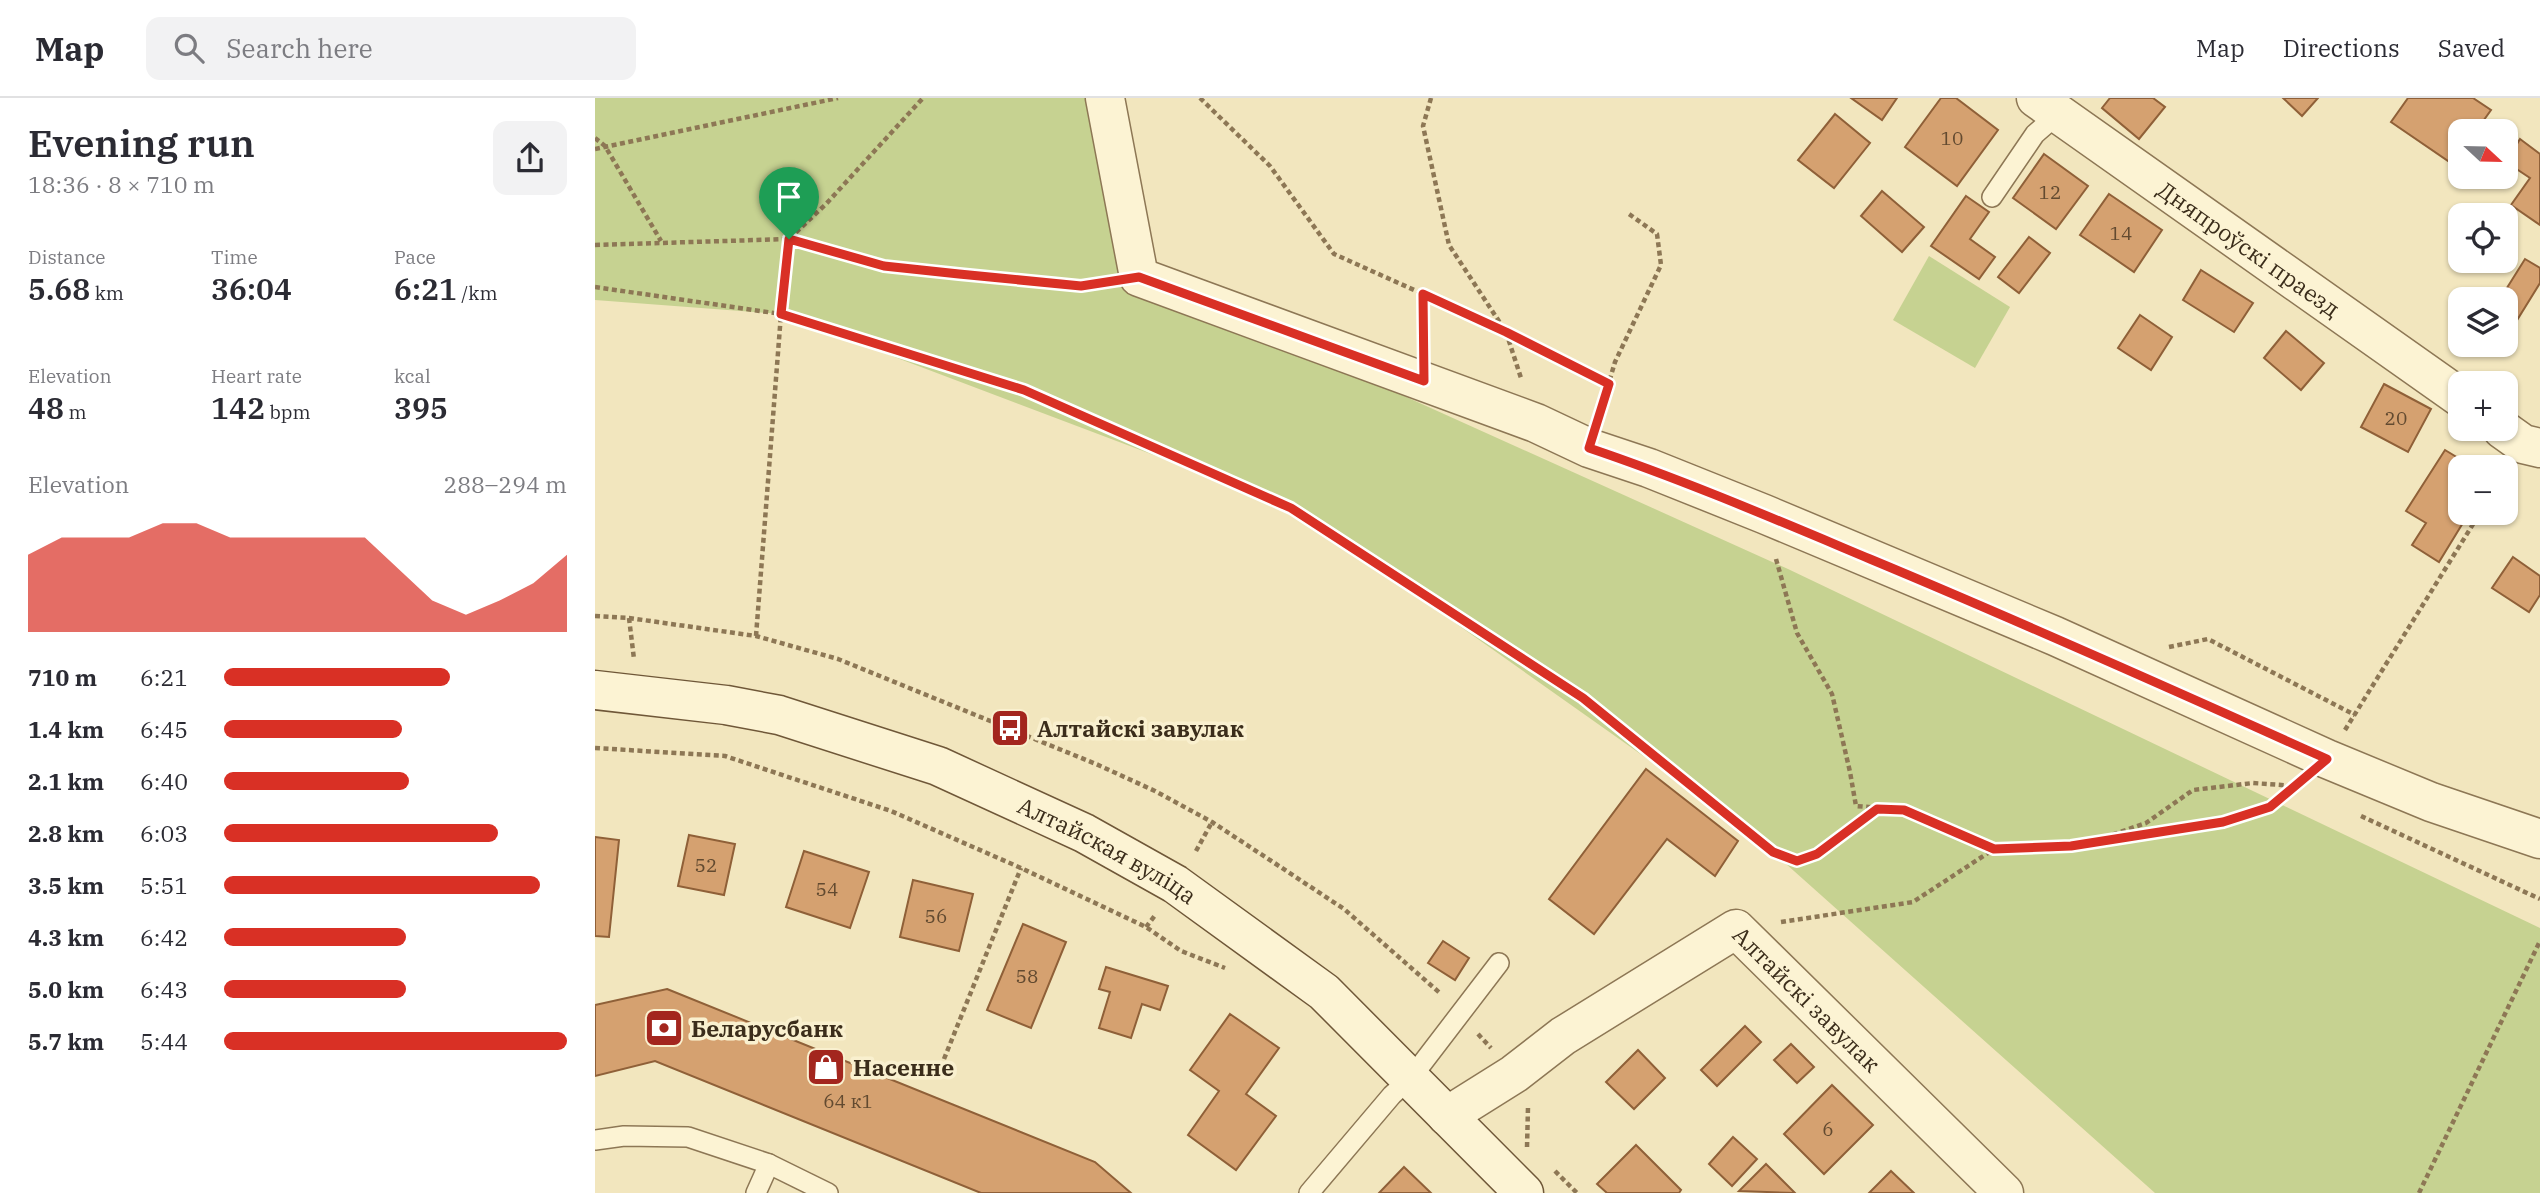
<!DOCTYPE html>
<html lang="en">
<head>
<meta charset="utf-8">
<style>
	body { margin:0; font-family:"IBM Plex Serif",serif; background:#f2f2f3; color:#2b2b33; height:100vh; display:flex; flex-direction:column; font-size:26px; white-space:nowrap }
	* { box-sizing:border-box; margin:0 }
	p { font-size:23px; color:#7c7c81 }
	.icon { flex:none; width:38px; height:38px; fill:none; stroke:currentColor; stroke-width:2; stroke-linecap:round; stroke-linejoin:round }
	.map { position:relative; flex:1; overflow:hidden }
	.details { display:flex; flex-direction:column; background:#fff; width:595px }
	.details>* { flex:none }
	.needle { width:46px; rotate:112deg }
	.controls { position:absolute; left:1853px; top:21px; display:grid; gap:14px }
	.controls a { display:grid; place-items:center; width:70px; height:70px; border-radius:14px; background:#fff; box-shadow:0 2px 5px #0004; font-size:35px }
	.pin { position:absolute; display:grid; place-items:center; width:60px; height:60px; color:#fff; margin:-72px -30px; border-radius:50% 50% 50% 0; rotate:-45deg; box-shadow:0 0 7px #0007 }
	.pin .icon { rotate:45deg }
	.round { display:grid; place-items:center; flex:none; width:74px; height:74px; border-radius:14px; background:#f2f2f3 }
	.head { display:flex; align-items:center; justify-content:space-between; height:119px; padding:0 28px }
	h1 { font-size:38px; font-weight:600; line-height:52px }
	.metrics { display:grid; grid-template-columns:repeat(3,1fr); gap:10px; height:119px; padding:7px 28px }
	.metrics div { display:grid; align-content:center }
	.metrics b { font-size:30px; font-weight:600 }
	.metrics small { font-size:19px; font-weight:400 }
	.metrics p { font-size:19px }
	.chart { height:196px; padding:14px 28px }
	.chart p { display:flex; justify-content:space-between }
	.chart svg { width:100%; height:126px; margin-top:7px; fill:#d93025; opacity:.7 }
	ul { padding:0 28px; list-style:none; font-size:23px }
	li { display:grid; grid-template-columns:112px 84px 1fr; align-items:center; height:52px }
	li i { height:18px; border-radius:9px; background:#d93025 }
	header { display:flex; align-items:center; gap:42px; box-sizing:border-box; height:98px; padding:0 35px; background:#fff; border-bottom:2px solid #e1e1e2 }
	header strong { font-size:33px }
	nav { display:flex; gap:38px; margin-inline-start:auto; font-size:24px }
	.search { width:490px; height:63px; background:#f2f2f3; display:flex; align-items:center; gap:18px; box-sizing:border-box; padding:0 24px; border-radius:14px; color:#7c7c81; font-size:26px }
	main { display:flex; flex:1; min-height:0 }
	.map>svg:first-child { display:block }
</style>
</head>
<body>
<header>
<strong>Map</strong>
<div class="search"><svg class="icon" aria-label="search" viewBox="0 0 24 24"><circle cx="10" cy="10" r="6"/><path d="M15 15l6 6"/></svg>Search here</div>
<nav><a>Map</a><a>Directions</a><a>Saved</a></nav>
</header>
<main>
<section class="details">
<div class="head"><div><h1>Evening run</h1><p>18:36 · 8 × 710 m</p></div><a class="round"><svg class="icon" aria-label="share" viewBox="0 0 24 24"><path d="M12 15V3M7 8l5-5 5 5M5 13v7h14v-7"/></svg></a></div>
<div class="metrics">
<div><p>Distance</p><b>5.68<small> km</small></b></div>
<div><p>Time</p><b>36:04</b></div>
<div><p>Pace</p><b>6:21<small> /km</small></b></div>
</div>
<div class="metrics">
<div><p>Elevation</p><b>48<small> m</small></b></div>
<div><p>Heart rate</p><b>142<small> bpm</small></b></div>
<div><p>kcal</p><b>395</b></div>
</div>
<div class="chart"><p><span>Elevation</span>288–294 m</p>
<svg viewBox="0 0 160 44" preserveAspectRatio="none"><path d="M0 44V17L10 11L20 11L30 11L40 6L50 6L60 11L70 11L80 11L90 11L100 11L110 22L120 33L130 38L140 33L150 27L160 17V44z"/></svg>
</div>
<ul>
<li><b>710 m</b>6:21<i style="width:66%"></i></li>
<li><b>1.4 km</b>6:45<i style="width:52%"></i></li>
<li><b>2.1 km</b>6:40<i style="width:54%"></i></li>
<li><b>2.8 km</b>6:03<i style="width:80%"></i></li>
<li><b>3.5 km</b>5:51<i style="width:92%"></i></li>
<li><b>4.3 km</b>6:42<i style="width:53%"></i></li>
<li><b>5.0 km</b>6:43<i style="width:53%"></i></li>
<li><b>5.7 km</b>5:44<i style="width:100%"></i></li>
</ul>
</section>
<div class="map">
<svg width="1945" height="1095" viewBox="0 0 1945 1095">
	<rect width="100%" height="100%" fill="#f2e6be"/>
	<g fill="#c6d291">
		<polygon points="0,0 503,0 545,179 1193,471 1945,830 1945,1095 1560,1095 1153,732 696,409 186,216 0,202"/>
		<polygon points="1334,158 1415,209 1380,270 1298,222"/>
	</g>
	<g fill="#d5a170" stroke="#8f6038" stroke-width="2">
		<polygon points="1256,0 1302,0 1287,22"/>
		<polygon points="1346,0 1361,0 1403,32 1362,88 1310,49"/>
		<polygon points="1515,0 1558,0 1570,9 1544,41 1507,10"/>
		<polygon points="1688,0 1723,0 1707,18"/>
		<polygon points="1813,0 1878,0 1896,12 1881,33 1866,33 1866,57 1859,67 1796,24"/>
		<polygon points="1240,16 1275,45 1239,90 1203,62"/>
		<polygon points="1925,41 1945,56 1945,127 1916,107 1935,80 1911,64"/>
		<polygon points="1449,56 1493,88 1461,131 1418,100"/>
		<polygon points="1287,93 1329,129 1307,154 1266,118"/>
		<polygon points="1514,96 1567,132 1539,174 1485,137"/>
		<polygon points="1371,98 1394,114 1375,141 1400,159 1384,181 1336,148"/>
		<polygon points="1434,139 1455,155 1424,195 1403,179"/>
		<polygon points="1930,161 1945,170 1945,185 1911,240 1911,201 1905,201"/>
		<polygon points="1606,172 1658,205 1639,234 1588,202"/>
		<polygon points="1545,217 1577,239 1556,272 1523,250"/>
		<polygon points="1691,233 1729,265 1706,292 1669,260"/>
		<polygon points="1789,286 1836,311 1813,354 1766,329"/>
		<polygon points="1850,352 1878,369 1866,369 1866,415 1874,415 1844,464 1817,447 1831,425 1811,413"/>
		<polygon points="1918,459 1945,478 1945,497 1934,514 1897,490"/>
		<polygon points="1051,671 1143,743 1120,778 1072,741 999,836 954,801"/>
		<polygon points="94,737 140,746 129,797 83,788"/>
		<polygon points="0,739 24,742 14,839 0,838"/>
		<polygon points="209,753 274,774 255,830 191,809"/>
		<polygon points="318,782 378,796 364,853 305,839"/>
		<polygon points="428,826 471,844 436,930 392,912"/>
		<polygon points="848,843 874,860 860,882 833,865"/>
		<polygon points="511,869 573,888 565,912 547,906 536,940 504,930 515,894 504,891"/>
		<polygon points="72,891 500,1064 536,1095 386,1095 60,963 0,978 0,907"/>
		<polygon points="635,916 684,950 651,996 681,1018 641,1072 593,1037 624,993 595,972"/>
		<polygon points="1150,928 1166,944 1122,988 1106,972"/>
		<polygon points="1196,946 1219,969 1202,985 1179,962"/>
		<polygon points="1043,952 1070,980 1039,1011 1011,984"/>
		<polygon points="1237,987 1278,1027 1229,1076 1189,1036"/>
		<polygon points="1138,1039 1162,1061 1137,1088 1114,1066"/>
		<polygon points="1041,1047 1086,1092 1084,1095 1012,1095 1002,1086"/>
		<polygon points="1171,1066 1200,1095 1144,1093"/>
		<polygon points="809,1069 836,1095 784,1095"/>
		<polygon points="1296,1073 1319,1095 1274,1095"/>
	</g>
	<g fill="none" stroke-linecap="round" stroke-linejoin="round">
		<g stroke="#8d7755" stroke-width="22">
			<g id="lane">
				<polyline points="1397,99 1440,36 1463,16"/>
				<polyline points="0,1042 29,1038 93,1039 174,1066 233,1095"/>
				<polyline points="161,1095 174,1066"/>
				<polyline points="714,1095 797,997 816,980 904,865"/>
			</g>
		</g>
		<g stroke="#8d7755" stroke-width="41">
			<g id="street">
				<polyline points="510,0 544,179 941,325 994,350 1054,370 1169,416 1460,538 1732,661 1836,704 1945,741"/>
				<path id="s1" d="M1441,0L1866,300"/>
				<polyline points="1907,331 1928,346 1945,350"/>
				<path id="s2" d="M852,1018L919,976L968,938L1141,831L1409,1095"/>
			</g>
		</g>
		<g stroke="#6f5738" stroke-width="41">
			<g id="secondary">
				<path id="s3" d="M0,592L131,607L184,617L343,668L489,735L580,786L729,894L929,1095"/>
			</g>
		</g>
		<g stroke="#8d7755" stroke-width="4.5" stroke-dasharray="5 3.5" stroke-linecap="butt">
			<polyline points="605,0 675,68 739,156 828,196 828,247"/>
			<polyline points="836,0 828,28 854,147 911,234 926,280"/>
			<polyline points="0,40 10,48 66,143"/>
			<polyline points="0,51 243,0"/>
			<polyline points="0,147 194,141 289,168 486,188 509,184"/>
			<polyline points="0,189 186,216 430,292 696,409 988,600 1178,754 1202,763 1222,756 1282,711"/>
			<polyline points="828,196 911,234 1014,286"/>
			<polyline points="1005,315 1020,264 1066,167 1062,136 1034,116"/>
			<polyline points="1181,461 1202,535 1237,596 1255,674 1261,708 1309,712 1398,751"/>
			<polyline points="0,518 34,520 161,538 243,561 501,666 560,693 617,724 681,766 749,811 846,896"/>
			<polyline points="34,520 39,561"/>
			<polyline points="161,538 186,216 194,141 231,106 328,0"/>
			<polyline points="1574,549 1613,541 1760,617"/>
			<polyline points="1750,632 1885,415"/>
			<polyline points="0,650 130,658 296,713 426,770 551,829 586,853 630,870"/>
			<polyline points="1766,718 1945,801"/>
			<polyline points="1502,742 1551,725 1598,692 1658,685 1700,688"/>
			<polyline points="601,753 617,724"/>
			<polyline points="1186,824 1318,804 1399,751 1476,748 1567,736 1628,724 1675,709 1702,688"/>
			<polyline points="551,829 561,816"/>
			<polyline points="883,936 896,950"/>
			<polyline points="349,961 426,770"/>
			<polyline points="932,1049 933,1009"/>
			<polyline points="960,1073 982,1095"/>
			<polyline points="1824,1095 1945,843"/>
		</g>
		<use href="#lane" stroke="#fcf3d3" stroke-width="19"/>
		<use href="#street" stroke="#fcf3d3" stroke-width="38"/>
		<use href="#secondary" stroke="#fcf3d3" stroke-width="38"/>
	</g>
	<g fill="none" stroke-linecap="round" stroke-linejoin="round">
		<g stroke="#fff" stroke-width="14">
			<path id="route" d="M194,141L289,168L364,176L486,188L544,179L829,283L828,196L911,234L1014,286L994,350C1089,382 1182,422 1275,461C1429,525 1581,593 1732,661L1675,709L1628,724L1476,748L1399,751L1309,712L1282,711L1222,756L1202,763L1178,754L988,600L696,410L429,292L186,216Z"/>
		</g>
		<use href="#route" stroke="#d93025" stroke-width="9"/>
	</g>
	<defs>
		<g id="bus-square" transform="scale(2.0125)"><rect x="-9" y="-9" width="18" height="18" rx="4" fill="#a3261e" stroke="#f9f0cf"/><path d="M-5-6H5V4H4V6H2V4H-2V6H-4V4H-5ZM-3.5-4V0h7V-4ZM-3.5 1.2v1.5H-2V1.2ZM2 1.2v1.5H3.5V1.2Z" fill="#fff"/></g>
		<g id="bank-square" transform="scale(2.0125)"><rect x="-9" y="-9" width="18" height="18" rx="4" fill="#a3261e" stroke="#f9f0cf"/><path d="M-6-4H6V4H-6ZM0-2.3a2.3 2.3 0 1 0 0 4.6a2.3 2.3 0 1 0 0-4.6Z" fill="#fff"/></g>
		<g id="shop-square" transform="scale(2.0125)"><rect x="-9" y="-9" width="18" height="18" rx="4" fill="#a3261e" stroke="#f9f0cf"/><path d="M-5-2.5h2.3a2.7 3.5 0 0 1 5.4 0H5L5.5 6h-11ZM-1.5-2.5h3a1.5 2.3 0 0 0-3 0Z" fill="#fff"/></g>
	</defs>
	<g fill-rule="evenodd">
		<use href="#bus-square" x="415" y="630"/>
		<use href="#bank-square" x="69" y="930"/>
		<use href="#shop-square" x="231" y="969"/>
	</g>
	<g text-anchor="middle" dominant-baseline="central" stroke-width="7" stroke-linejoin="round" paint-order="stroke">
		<g font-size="19" fill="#624a30">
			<text x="1357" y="40">10</text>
			<text x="1455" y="94">12</text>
			<text x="1526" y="135">14</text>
			<text x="1801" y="320">20</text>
			<text x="111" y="767">52</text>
			<text x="232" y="791">54</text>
			<text x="341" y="818">56</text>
			<text x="432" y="878">58</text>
			<text x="253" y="1003">64 к1</text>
			<text x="1233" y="1031">6</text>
		</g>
		<g font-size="23" fill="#3b2d1b" stroke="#f9f0cf">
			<text stroke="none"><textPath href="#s1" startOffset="261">Дняпроўскі праезд</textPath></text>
			<text stroke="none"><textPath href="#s3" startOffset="542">Алтайская вуліца</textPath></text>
			<text stroke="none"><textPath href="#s2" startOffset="444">Алтайскі завулак</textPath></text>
		</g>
		<g font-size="23" font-weight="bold" fill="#3b2d1b" stroke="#f9f0cf" text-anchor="start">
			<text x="442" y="630">Алтайскі завулак</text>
			<text x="96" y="930">Беларусбанк</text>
			<text x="258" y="969">Насенне</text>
		</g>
	</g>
</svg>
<div class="controls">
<a><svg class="needle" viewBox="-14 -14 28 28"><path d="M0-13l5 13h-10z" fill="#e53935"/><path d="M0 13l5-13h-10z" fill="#7c7c81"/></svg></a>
<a><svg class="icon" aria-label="locate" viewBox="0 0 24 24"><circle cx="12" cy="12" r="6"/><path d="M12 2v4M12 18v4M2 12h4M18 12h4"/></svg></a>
<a><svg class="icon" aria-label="layers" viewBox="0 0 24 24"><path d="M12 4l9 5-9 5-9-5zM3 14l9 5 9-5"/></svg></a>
<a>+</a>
<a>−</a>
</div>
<div class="pin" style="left:194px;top:141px;background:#1e9e55"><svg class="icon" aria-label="arrive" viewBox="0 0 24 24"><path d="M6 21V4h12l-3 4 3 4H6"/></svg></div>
</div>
</main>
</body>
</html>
